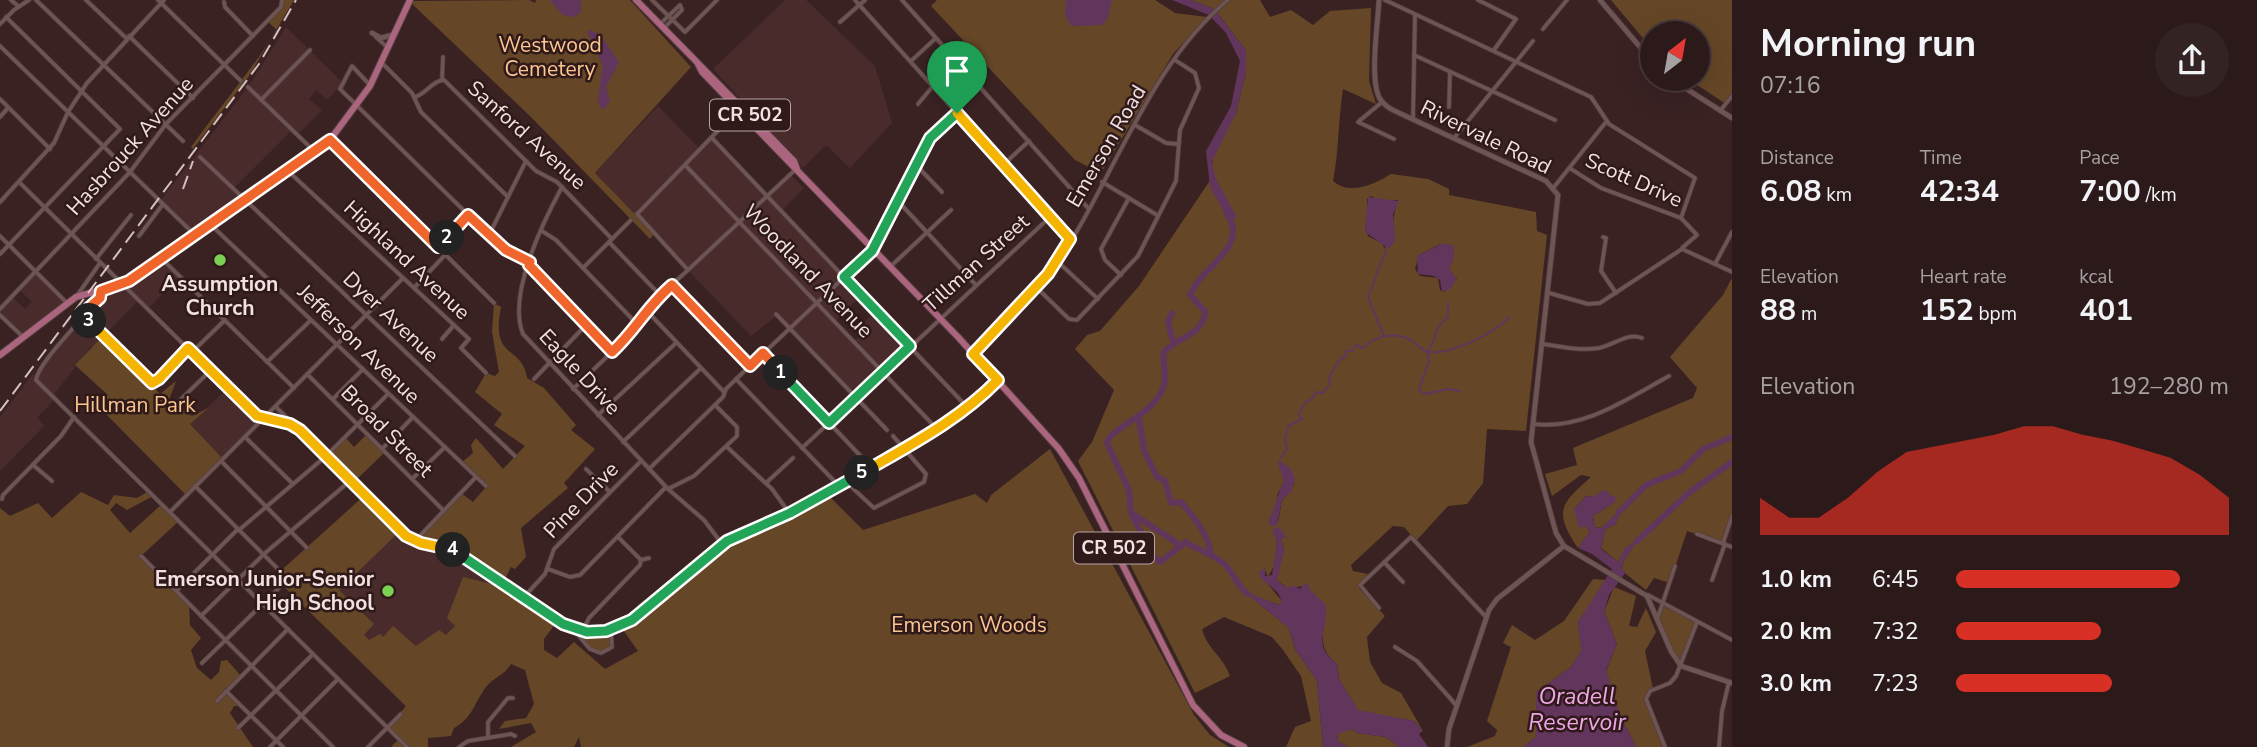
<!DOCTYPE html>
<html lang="en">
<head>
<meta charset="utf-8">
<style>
	body { margin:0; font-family:"Nunito Sans",sans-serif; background:#342323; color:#f1f3f6; height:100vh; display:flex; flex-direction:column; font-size:26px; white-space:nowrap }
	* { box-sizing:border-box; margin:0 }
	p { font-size:23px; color:#a6a1a2 }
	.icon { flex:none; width:38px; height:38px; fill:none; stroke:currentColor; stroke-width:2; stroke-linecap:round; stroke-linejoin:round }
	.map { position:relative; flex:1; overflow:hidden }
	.sheet { display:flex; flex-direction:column; background:#2c1a1a; width:525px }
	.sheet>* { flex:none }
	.needle { width:46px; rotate:31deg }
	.fabs { position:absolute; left:1640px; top:21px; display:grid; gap:14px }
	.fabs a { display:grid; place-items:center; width:70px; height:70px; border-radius:50%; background:#2c1a1a; box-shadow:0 7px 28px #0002,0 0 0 2px #483839; font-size:35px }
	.pin { position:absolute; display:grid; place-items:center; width:60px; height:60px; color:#fff; margin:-72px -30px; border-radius:50% 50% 50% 0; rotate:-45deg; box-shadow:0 0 7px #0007 }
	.pin .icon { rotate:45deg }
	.km { position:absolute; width:35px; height:35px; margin:-18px; border-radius:50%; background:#222; color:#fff; font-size:19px; line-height:35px; text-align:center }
	.round { display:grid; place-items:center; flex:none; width:74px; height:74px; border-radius:37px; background:#342323 }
	.summary { display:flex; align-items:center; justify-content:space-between; height:119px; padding:0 28px }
	h1 { font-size:38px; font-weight:700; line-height:52px }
	.stats { display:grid; grid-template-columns:repeat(3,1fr); gap:10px; height:119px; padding:7px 28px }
	.stats div { display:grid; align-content:center }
	.stats b { font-size:30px; font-weight:700 }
	.stats small { font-size:19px; font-weight:400 }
	.stats p { font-size:19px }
	.chart { height:196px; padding:14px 28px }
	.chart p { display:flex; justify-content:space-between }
	.chart svg { width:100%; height:126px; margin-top:7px; fill:#d93025; opacity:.7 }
	ul { padding:0 28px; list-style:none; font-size:23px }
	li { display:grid; grid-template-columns:112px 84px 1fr; align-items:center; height:52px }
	li i { height:18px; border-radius:9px; background:#d93025 }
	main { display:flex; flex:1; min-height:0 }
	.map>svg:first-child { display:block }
</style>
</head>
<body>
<main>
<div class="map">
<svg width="1732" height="747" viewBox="0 0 1732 747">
	<rect width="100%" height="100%" fill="#3a2223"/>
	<g fill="#492b2c">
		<polygon points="785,0 806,0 875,66 892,123 850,168 826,145 803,168 713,69"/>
		<polygon points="286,27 343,83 327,100 316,90 309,99 322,110 297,135 292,130 233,189 245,202 196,235 160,201 248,87"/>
		<polygon points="658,106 701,150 713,138 768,197 790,174 804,188 781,211 862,295 835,321 854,341 868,329 863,323 876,310 910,346 855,398 776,316 751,336 595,173"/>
		<polygon points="162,259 179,276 148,309 139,300 93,347 91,346 53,396 55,399 37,418 44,426 0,471 0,417 33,374 36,376 79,318 99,298 101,291 111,289"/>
		<polygon points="35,272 67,303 23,337 0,314 0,309 12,297 25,309 32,302 19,289"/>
		<polygon points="228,388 262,420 223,459 190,424"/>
		<polygon points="365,495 410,539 450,549 502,583 406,707 274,577"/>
	</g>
	<g fill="#654727" fill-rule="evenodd">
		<path d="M282,0H294L249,76L193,149L191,147C219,108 251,71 277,30L267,21L281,7Z"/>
		<polygon points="529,0 535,3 536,0 630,0 691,67 595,173 654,234 650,239 530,116 409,1"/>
		<polygon points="937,0 1155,0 1175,13 1207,17 1173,54 1101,173 1075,160 931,6"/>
		<path d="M1191,0H1260L1270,17L1291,10L1313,25L1330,11L1371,8L1369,81L1376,104L1343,89C1338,121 1339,151 1333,181C1350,196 1375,184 1391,174L1428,179L1449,189V195L1536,212L1537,231L1547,235L1526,431L1487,429L1483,483L1467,504L1448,506L1416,541L1404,527L1393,526L1351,565L1353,571L1368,574L1359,588L1385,616L1367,637L1370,662L1382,683L1401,693L1423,731L1414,721L1358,711L1339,679L1337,664C1316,648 1324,632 1326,609L1305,586L1288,588L1276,580L1284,550L1281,538H1287L1277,536L1275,564L1268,577L1264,568L1263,578L1282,601L1279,605L1246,593L1289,628L1295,649L1317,681L1323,747H1286L1295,727L1311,721L1301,676L1283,650L1272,637L1224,617L1202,629C1207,649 1223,656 1230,676L1195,693L1078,461L1092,442L1114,390L1075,349L1087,335L1100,331L1139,286L1209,182L1214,154L1236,113L1246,73V50L1214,9ZM1371,196L1378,200H1398C1391,221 1396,226 1384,249L1383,244L1368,236L1365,228L1368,221L1367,199ZM1440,244L1454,250L1449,269L1457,279L1444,292L1440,290L1438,278L1420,276L1415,269L1419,255ZM1279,460L1294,478V484L1282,501L1278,522L1269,523L1277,508V495L1284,481Z"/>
		<polygon points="1611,0 1732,0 1732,97 1726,104 1688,79 1698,79 1698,33 1652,33 1652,49"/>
		<path d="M1732,278V516L1723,543L1687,531L1670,583L1654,578L1646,590L1621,570L1624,560L1640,537L1618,562L1601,548L1605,529L1615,525L1622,509L1601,528L1595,527L1593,516L1607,507L1594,497L1586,496L1574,509L1590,532L1578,548C1552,510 1562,503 1591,477L1581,475L1552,496L1545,474L1577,465L1573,448L1693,398L1697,388L1670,357L1723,295Z"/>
		<path d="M494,303L501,307C490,361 522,344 527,378L544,388L576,425L571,430L595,449L564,483L568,488L521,528L526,557L515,569L511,567L503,583L558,620L544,639V650L557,658L574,642L605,669L638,651L621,627L727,541L826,493L863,530L975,494L987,503L991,495L1050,449L1194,715L1210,735L1229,747H581L579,737L574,747H511L536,732L531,723L499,729L505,721L526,718L534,704L525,670L511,664C504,676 494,677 486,687C474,703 473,718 454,728L451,736L428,738V747H391L399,739L388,728L406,706L274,577L365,495L402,533H398L339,590L374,624L364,635L369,640L380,634L383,637L393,626L416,646L439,630L446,635L455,626L447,618L463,577L500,586L502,583L455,552L415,541L461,493L473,502L486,487L461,463L473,453L471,445L476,438L503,469L525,446L494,425L502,414L475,392L486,373L495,376L499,372L492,332Z"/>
		<polygon points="103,336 160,394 176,381 169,400 192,416 208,408 190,424 223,459 186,495 98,406 108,395 75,365"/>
		<polygon points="367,434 385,452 353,483 326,456 345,437 354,447"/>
		<polygon points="149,491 153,496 127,510 116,503 110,510 130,533 162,504 179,521 141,556 189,604 190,625 201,638 191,650 197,668 211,680 219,672 221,661 227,660 241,676 226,691 241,706 234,706 230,713 253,747 0,747 0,508 10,516 38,503 52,518 81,492 108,505 114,495 137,498"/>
		<polygon points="1593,579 1607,580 1578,622 1582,650 1571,667 1536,692 1536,737 1523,747 1467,747 1495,736 1497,730 1487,721 1511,647 1503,643 1512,625 1535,640 1564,621"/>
		<polygon points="1614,587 1636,596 1629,626 1637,627 1646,608 1656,632 1645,651 1653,689 1646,702 1665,747 1636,747 1619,713 1606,671 1617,644 1604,612"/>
		<polygon points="1663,603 1697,622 1681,666 1674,657 1658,617"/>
		<polygon points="573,628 611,630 612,647 601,653 593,652"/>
		<polygon points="1352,729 1357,733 1386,737 1399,747 1348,747 1338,741 1337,733"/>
	</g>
	<g fill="#61355c">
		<polygon points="550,0 581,0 581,12 574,17 562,15"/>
		<polygon points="1066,0 1112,0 1108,18 1102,25 1074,26 1070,25 1065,15"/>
		<polygon points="1172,0 1191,0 1214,9 1246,50 1246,73 1236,113 1212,162 1216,179 1237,217 1229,221 1210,187 1206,151 1231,106 1240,61 1226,33 1209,15"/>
		<path d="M590,30L600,34L619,62L606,87L610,101L603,110L598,103C600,90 600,78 603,66L587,32Z"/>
		<polygon points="1368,197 1399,201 1393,214 1395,241 1389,249 1365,232"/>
		<polygon points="1443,243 1454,246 1453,261 1449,269 1457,279 1450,289 1442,292 1440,280 1434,276 1418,274 1417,256"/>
		<path d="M1281,457L1280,461L1290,468L1295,479L1291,492L1282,500L1277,525L1271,527L1269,519C1277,506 1276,495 1284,481L1278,463Z"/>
		<polygon points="1601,491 1607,491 1611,496 1616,497 1615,502 1593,516 1595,527 1601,528 1624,506 1615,525 1605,529 1601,549 1618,562 1624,549 1642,535 1624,560 1621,569 1626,572 1609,595 1604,612 1617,644 1606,670 1619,713 1636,747 1523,747 1536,737 1536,692 1571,667 1581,650 1578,622 1612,569 1592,554 1578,548 1590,532 1586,526 1579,528 1574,509 1586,496 1594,497"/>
		<path d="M1279,527L1287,538H1281L1284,550L1277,581L1288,588L1292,585L1300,589L1305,583L1309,585V589L1325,604C1331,630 1309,643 1337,664L1339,679L1358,710L1414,721L1423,731L1419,734L1428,747H1399L1386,737L1357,733L1352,729L1337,734L1338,741L1348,747H1323L1317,681L1295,649L1289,628L1243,591L1278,605L1282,601L1278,593L1260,577L1259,571L1265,569V576L1272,575L1277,542L1272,530Z"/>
	</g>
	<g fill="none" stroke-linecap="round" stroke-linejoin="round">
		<g stroke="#61355c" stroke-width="2">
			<path d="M1448,303V317C1432,328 1438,340 1427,351L1429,360L1419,390L1425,394L1449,389L1460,391"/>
			<polyline points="1384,336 1368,297 1386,250"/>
			<path d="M1281,457L1287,449L1285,440L1288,426L1302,419L1298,414L1306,401L1311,400L1316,392L1323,393L1330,384L1329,377L1340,359L1346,356V351H1352L1356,345L1363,348C1375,335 1395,332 1411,340C1418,344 1421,351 1429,352C1450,355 1495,333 1509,317"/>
		</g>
		<g stroke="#61355c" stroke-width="6">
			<path d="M1227,214C1250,248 1201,266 1190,295L1205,311C1205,334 1176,338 1164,352C1162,362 1167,373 1164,385C1155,416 1111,426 1107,443L1129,490L1131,513L1153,556L1160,562L1186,542C1200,552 1215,554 1226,566C1235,575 1238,588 1248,594"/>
			<polyline points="1172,313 1168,322 1173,341"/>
			<path d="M1139,418L1144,451L1157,477L1165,481L1171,503L1181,502C1195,519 1207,532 1211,554"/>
			<polyline points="1619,512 1646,485 1681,471 1703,449 1732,437"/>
			<polyline points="1133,514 1180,545"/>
			<polyline points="1637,541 1691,491 1732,462"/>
		</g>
		<g stroke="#523e3f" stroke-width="5">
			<g id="minor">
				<polyline points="11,0 18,6"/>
				<polyline points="36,0 183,141"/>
				<polyline points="86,0 126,38"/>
				<polyline points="158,0 241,81"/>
				<polyline points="652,0 685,32 717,0"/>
				<polyline points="855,0 1070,239"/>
				<polyline points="902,0 1088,208"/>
				<polyline points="1385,0 1591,97 1609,124 1695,178 1681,218"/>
				<polyline points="1478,0 1516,19 1494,50"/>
				<polyline points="224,2 225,7 253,36"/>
				<polyline points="840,22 865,0"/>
				<polyline points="0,24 14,10 29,0"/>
				<polyline points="660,24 680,5 682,10 664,28"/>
				<polyline points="1543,29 1567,0"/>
				<polyline points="129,36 193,98"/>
				<polyline points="376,37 388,48"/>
				<polyline points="0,46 194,234"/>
				<polyline points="1414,55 1555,120"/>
				<polyline points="911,61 936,38"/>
				<polyline points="381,62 412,93 421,112 508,197"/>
				<polyline points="442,80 443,57"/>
				<polyline points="369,84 352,66 340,89 499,245 530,263"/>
				<polyline points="248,87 314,151"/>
				<path d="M415,97C426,94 433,80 444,80L536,171L557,182L612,239"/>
				<polyline points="0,99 50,149"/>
				<polyline points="261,100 310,50"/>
				<polyline points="1382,102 1358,122 1394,139"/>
				<polyline points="918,104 933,86"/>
				<polyline points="1449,107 1450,72"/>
				<polyline points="738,110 637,214 688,270 795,170"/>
				<polyline points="1720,111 1732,96"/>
				<polyline points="0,117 8,108"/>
				<polyline points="1413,119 1415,15"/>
				<polyline points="1135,125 1166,143 1177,144"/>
				<polyline points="712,138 967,407"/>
				<polyline points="1454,138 1533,41"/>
				<polyline points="330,140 494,303"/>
				<polyline points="200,157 515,456"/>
				<polyline points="915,164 942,192"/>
				<polyline points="1004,164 1029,141"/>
				<polyline points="685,165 937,429"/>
				<polyline points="1571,169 1601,188 1681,218 1697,235 1682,248"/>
				<polyline points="288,171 469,339 461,348 486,373"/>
				<polyline points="19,182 253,413 267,421 293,425"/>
				<polyline points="1102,182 1157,215"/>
				<path d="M562,187C543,222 507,295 523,334L668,489L704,520L722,544"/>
				<polyline points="1554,187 1606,122"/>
				<polyline points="896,199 975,284"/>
				<polyline points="0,202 54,143 68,112 87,83 164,0"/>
				<polyline points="211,225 486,486"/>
				<polyline points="542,231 556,240 638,325"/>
				<polyline points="489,235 526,161"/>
				<polyline points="0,236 67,303"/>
				<polyline points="139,236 163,204"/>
				<polyline points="1603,237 1606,238 1601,271 1616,293"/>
				<polyline points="609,242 660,295"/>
				<polyline points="438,247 468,215"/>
				<polyline points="871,247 930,138 957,112"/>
				<polyline points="0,254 120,129 6,17"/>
				<polyline points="96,259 131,215"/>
				<polyline points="162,259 294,388"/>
				<polyline points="1058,262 1098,299"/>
				<polyline points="1715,264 1732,232"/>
				<polyline points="529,265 613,352"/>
				<polyline points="890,267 951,210"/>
				<polyline points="583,268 631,220"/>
				<polyline points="1121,275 1105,260 1101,249 1129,198"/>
				<polyline points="672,285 750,366"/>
				<polyline points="1036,287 1069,319 1077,320 1138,256 1176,181 1180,130 1199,88 1195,73 1175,60"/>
				<polyline points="414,288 445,255"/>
				<path d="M101,291C99,306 40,357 36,380L407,747"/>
				<polyline points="1549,293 1588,304 1600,303 1682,249 1732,272"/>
				<polyline points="76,297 100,263"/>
				<polyline points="0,309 130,172 166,124 281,7 282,0"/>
				<polyline points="646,310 724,392"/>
				<polyline points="776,314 887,430"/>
				<polyline points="0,315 23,337"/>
				<polyline points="82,315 152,383 159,379 188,349"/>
				<polyline points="442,339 454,325"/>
				<path d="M1543,344C1561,347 1581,351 1599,348C1614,345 1628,332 1642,338"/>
				<polyline points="768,349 872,251"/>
				<polyline points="192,352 225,320"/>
				<path d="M973,353C1000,325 1034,296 1057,263C1114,179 1148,66 1228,0"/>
				<polyline points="267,362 311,320"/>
				<polyline points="307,374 444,511"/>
				<polyline points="534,379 586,325"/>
				<polyline points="736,379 839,486"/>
				<polyline points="573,389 631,334 648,306 687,271"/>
				<polyline points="333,399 363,369"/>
				<polyline points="177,403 210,371"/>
				<polyline points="276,407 406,536 421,543 455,552 570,627 593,632 611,630 632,620 727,541 790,514 925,437 996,382"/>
				<polyline points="598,415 676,343"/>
				<path d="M1533,424C1584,430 1627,399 1669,376"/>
				<polyline points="245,437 293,484"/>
				<polyline points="623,442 700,369"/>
				<polyline points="727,447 772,489 790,514"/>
				<polyline points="802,448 1050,217"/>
				<polyline points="382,449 412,418"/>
				<polyline points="221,461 307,548"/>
				<polyline points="33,465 52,481"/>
				<polyline points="586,469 610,492"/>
				<polyline points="649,469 723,397 726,389 763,353 871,467"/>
				<polyline points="412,479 445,447"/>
				<polyline points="846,482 874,508 924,482 926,474 893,436"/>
				<polyline points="766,483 793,458"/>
				<polyline points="195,486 279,570"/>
				<polyline points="668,489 694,476 737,436 737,427 716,406"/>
				<polyline points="2,499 3,495 61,436 74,417"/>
				<polyline points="170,512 403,278"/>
				<polyline points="239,530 326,456 388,394"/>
				<polyline points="1697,534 1732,547"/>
				<polyline points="618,537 641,560"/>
				<polyline points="415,541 476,477"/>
				<polyline points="1723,543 1732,516"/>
				<polyline points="141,556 333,747"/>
				<polyline points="641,560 649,558"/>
				<polyline points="1384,562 1403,582"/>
				<polyline points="548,569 570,577 580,575 666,487"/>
				<polyline points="1712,580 1725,544"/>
				<polyline points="176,591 238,529"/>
				<polyline points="1648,595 1732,640"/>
				<polyline points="524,597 545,574 554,549 641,461"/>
				<polyline points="1379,608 1360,585 1411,537 1486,617"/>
				<polyline points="201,616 264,554 350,481"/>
				<polyline points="1658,617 1675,566"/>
				<polyline points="574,630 590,649 601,653 612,647 611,630"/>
				<polyline points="583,630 589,618 640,565 641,560"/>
				<polyline points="1395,647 1417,661 1457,706"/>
				<polyline points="202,663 280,587"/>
				<polyline points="226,691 283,747"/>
				<polyline points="217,701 288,629"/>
				<polyline points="238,728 313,654"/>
				<polyline points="488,738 488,722 508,698 513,698"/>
				<polyline points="270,747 338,679"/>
				<polyline points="368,747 401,714"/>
				<polyline points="459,747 468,741 511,734 515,736"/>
				<polyline points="1665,747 1646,699 1650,691 1670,683 1676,676 1697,622"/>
				<polyline points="1719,747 1722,711 1729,682"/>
			</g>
		</g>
		<g stroke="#523e3f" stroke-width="6">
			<g id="tertiary">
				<path d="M1379,0C1378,23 1369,80 1380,99C1384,105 1390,109 1397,112L1546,181L1558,195L1531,442L1556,533L1564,546L1647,596L1671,651L1681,666L1732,683"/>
				<polyline points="1600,0 1652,61"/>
				<polyline points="372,33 381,38 392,35"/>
				<polyline points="1671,79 1732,118"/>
				<polyline points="1447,747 1449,729 1489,610 1497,599 1564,546"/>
			</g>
		</g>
		<g stroke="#523e3f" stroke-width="8">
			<g id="primary">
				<polyline points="636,0 794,161 797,169"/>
				<polyline points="698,64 702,72 958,337 1059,449 1079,478 1193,705 1221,735 1244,747"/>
				<polyline points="0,355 76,297 127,282 330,140 370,86 410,0"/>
			</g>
		</g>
		<use href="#minor" stroke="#6f5454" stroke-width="3.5"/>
		<use href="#tertiary" stroke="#6f5454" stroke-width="4.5"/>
		<use href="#primary" stroke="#ab657e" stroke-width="6"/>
		<g stroke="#d3c1c1" stroke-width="2" stroke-dasharray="14 7" stroke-linecap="butt">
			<polyline points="183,189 193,161"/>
			<polyline points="0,411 259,64 296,0"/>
		</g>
	</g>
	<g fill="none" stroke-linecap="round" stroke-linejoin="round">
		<g stroke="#fff" stroke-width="14">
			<polyline id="split-1" points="781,373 829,423 910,346 844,277 872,251 930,138 957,113"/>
		</g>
		<g stroke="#fff" stroke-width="14">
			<path id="split-2" d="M447,238L468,215L506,250L530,262L529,265L612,352C635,331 648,305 672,285L750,366L763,353L781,373"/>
		</g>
		<g stroke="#fff" stroke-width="14">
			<polyline id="split-3" points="89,321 82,314 100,298 101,291 129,281 330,140 438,247 447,238"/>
		</g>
		<g stroke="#fff" stroke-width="14">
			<polyline id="split-4" points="89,321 152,383 159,379 188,348 257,416 290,424 300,430 406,536 421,543 453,550"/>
		</g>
		<g stroke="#fff" stroke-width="14">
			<polyline id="split-5" points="453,550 563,624 587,632 606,631 632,620 727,541 790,513 862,473"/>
		</g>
		<g stroke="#fff" stroke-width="14">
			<path id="split-6" d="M862,473C910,445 959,420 998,380L973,354L1048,274L1070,239L957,113"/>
		</g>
		<use href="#split-1" stroke="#22a559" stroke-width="9"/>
		<use href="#split-2" stroke="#f0652b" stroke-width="9"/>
		<use href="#split-3" stroke="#f0652b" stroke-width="9"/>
		<use href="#split-4" stroke="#f5b400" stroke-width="9"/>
		<use href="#split-5" stroke="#22a559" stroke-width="9"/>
		<use href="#split-6" stroke="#f5b400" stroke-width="9"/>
	</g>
	<g fill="#7cd155" stroke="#2f1919" stroke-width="2.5">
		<circle cx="220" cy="260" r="7"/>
		<circle cx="388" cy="591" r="7"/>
	</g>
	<g text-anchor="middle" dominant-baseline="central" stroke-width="5" stroke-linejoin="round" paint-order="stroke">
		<g fill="#2f1919" stroke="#b8a5a5" stroke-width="2">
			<rect x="710" y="99.5" width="80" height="31" rx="5"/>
			<rect x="1074" y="532.5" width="80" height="31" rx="5"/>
		</g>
		<g font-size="19" font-weight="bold" fill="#f2e1e1">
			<text x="750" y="115">CR 502</text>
			<text x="1114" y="548">CR 502</text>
		</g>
		<g font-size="21" fill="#fcc691" stroke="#2f1919">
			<text x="550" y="45">Westwood<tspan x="550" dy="24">Cemetery</tspan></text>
			<text x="135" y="405">Hillman Park</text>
			<text x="969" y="625">Emerson Woods</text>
		</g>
		<g font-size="21" fill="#f2e1e1" stroke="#2f1919">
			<text transform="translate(527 135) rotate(42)">Sanford Avenue</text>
			<text transform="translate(1486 137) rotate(26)">Rivervale Road</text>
			<text transform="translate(130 146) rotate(-48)">Hasbrouck Avenue</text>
			<text transform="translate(1106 146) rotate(-60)">Emerson Road</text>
			<text transform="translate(1634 180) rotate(24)">Scott Drive</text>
			<text transform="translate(407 260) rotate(43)">Highland Avenue</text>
			<text transform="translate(976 263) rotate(-42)">Tillman Street</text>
			<text transform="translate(808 271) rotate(46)">Woodland Avenue</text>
			<text transform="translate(391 317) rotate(43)">Dyer Avenue</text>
			<text transform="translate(359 344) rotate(44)">Jefferson Avenue</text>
			<text transform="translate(580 372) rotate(47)">Eagle Drive</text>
			<text transform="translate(387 431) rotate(45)">Broad Street</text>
			<text transform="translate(581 500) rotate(-46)">Pine Drive</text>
		</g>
		<g font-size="21" font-weight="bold" fill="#f2e1e1" stroke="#2f1919">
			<text x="220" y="284">Assumption<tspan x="220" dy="24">Church</tspan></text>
			<text x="374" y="579" text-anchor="end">Emerson Junior-Senior<tspan x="374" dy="24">High School</tspan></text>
		</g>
		<g font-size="23" font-style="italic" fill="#eea7e6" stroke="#2f1919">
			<text x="1577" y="696">Oradell<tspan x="1577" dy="26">Reservoir</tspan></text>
		</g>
	</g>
</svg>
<div class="fabs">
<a><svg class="needle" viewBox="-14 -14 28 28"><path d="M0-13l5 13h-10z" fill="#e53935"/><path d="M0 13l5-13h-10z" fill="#a6a1a2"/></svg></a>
</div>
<div class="pin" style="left:957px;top:113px;background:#1e9e55"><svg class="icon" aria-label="arrive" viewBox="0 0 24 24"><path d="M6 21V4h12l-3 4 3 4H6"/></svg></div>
<b class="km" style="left:781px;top:373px">1</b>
<b class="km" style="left:447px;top:238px">2</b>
<b class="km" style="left:89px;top:321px">3</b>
<b class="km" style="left:453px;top:550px">4</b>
<b class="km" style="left:862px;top:473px">5</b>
</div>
<section class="sheet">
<div class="summary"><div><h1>Morning run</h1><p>07:16</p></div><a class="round"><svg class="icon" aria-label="share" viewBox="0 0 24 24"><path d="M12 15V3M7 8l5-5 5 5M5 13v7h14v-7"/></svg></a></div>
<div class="stats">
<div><p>Distance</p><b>6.08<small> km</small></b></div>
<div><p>Time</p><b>42:34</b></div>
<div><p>Pace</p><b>7:00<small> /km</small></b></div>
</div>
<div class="stats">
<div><p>Elevation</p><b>88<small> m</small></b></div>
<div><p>Heart rate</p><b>152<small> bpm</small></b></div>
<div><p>kcal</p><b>401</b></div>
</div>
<div class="chart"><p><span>Elevation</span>192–280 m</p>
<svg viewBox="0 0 160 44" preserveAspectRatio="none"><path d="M0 44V31L10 38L20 38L30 31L40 22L50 15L60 13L70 11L80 9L90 6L100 6L110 9L120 11L130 14L140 17L150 23L160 31V44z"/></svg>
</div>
<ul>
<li><b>1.0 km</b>6:45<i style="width:82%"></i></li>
<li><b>2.0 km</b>7:32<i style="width:53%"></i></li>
<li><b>3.0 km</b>7:23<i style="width:57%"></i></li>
</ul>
</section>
</main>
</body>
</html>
